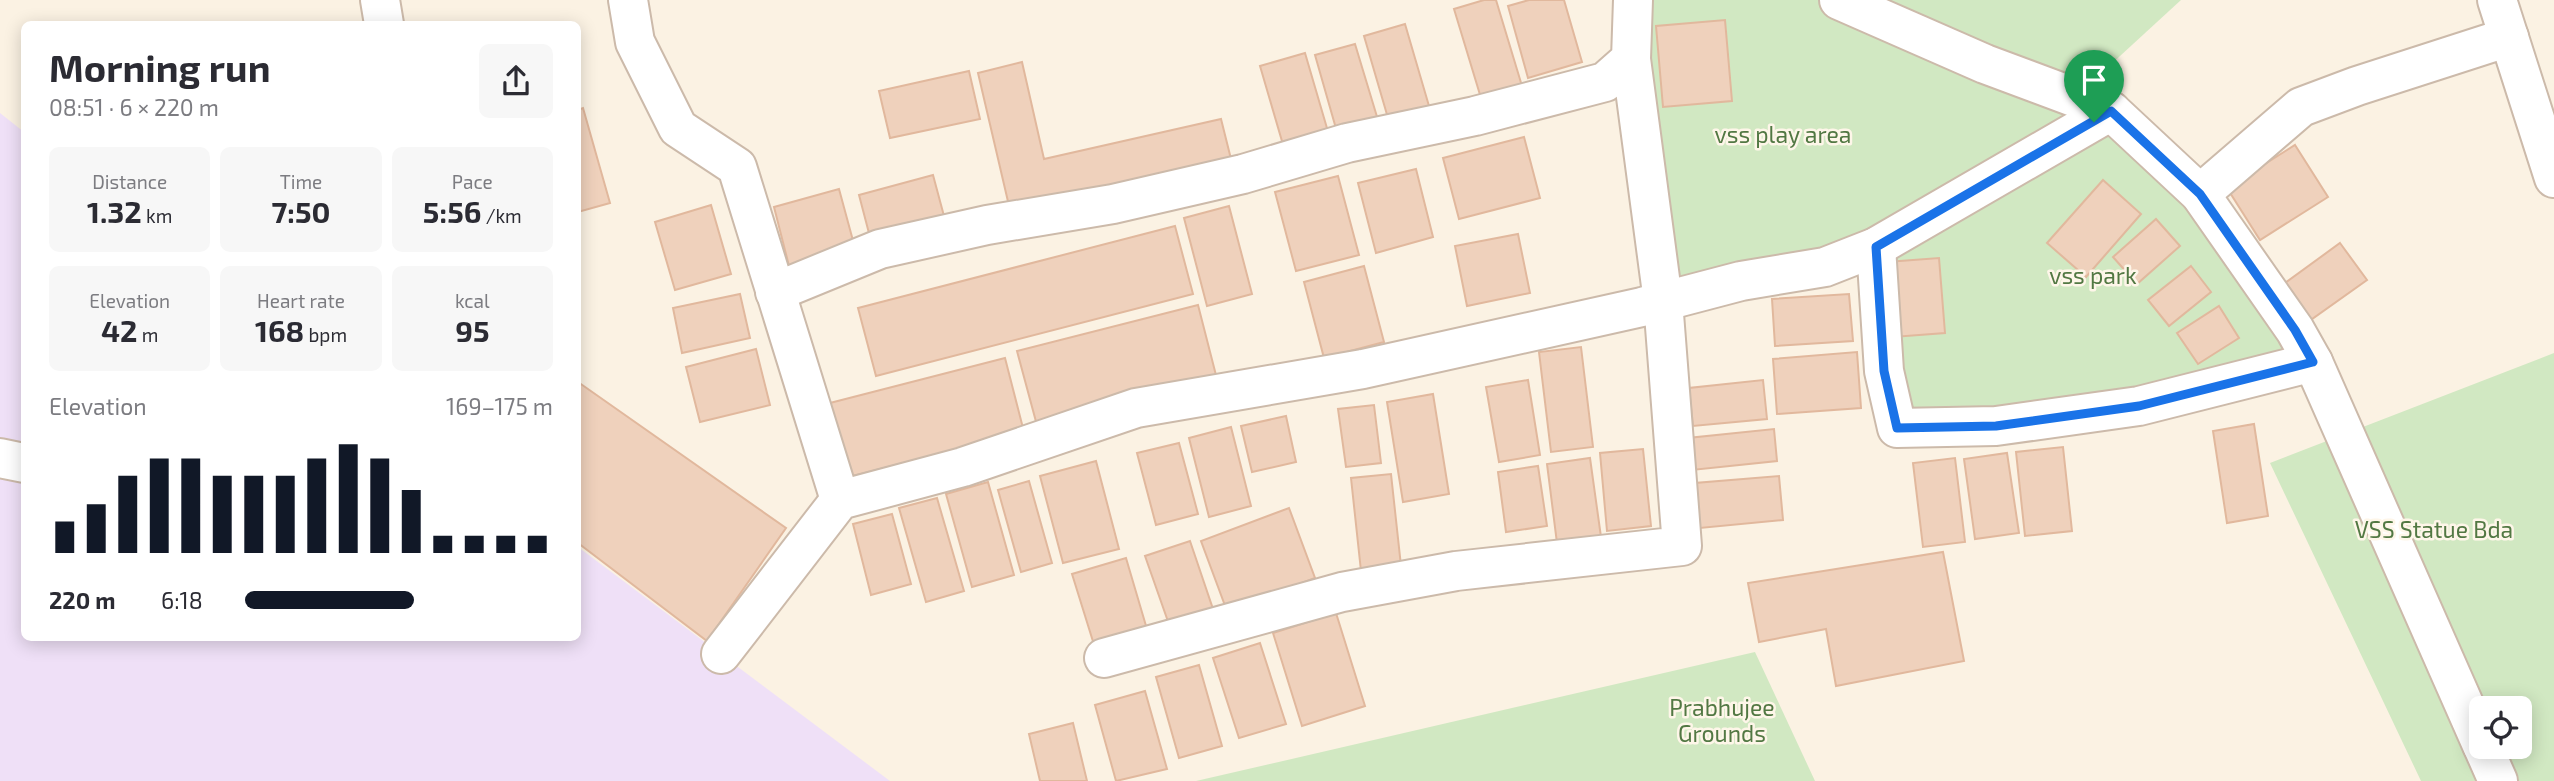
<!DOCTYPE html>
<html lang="en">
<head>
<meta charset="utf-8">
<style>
	body { margin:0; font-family:"Exo 2",sans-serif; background:#f7f7f7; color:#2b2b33; height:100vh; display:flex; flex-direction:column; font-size:26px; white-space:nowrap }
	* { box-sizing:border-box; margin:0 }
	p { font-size:23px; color:#7c7c81 }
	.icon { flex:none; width:38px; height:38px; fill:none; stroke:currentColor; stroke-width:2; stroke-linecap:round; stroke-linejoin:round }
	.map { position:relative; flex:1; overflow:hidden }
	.drawer { position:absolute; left:21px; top:21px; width:560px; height:620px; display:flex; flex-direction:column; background:#fff; border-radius:10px; box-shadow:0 4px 18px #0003 }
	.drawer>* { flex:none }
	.tools { position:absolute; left:2469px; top:696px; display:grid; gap:14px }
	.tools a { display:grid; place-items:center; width:63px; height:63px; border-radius:10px; background:#fff; box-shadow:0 4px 18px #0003; font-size:35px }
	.pin { position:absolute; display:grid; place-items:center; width:60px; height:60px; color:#fff; margin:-72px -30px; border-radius:50% 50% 50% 0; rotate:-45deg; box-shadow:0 0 7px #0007 }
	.pin .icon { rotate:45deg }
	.round { display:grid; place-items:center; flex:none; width:74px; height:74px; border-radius:10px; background:#f7f7f7 }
	.overview { display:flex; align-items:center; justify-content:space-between; height:119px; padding:0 28px }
	h1 { font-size:38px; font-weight:700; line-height:52px }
	.metrics { display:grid; grid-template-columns:repeat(3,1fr); gap:10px; height:119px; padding:7px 28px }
	.metrics div { display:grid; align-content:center; border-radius:10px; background:#f7f7f7; text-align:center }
	.metrics b { font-size:30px; font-weight:700 }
	.metrics small { font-size:19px; font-weight:400 }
	.metrics p { font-size:19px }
	.chart { height:196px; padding:14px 28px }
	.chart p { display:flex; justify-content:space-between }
	.chart svg { width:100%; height:126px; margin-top:7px; stroke:#111827; stroke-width:6 }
	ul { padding:0 28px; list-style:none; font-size:23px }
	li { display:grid; grid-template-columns:112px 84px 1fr; align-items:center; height:52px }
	li i { height:18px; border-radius:9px; background:#111827 }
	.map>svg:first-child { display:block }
</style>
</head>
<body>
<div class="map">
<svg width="2554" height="781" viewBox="0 0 2554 781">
	<rect width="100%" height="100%" fill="#fbf2e3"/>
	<polygon fill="#efe0f7" points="0,113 24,132 24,637 578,637 578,547 890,781 0,781"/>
	<g fill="#d1e8c2" fill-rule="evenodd">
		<polygon points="1637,0 1821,0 2101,112 1885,237 1667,295"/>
		<polygon points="1852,0 2181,0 2083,90"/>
		<polygon points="2109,113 2311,361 1897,426 1876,247"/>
		<path d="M2554,353V781H2421L2270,463ZM2482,709H2520V747H2482Z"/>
		<polygon points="1755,652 1815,781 1196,781"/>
	</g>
	<g fill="#efd1bc" stroke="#e1b89d" stroke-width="2">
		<polygon points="1484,0 1496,0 1522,86 1481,98 1454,9"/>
		<polygon points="1529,0 1564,0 1582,62 1528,78 1508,6"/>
		<polygon points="1725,20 1732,101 1663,107 1656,26"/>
		<polygon points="1405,24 1429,106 1388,118 1364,36"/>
		<polygon points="1355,44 1378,120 1337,132 1315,55"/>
		<polygon points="1305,53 1329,135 1284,148 1260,66"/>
		<polygon points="1022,62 1044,159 1221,119 1231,159 1010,210 978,73"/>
		<polygon points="969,71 980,119 890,138 879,91"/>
		<polygon points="583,108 610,203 578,212 578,110"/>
		<polygon points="1524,137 1540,198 1459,219 1443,158"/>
		<polygon points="2295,145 2328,197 2260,240 2227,188"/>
		<polygon points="1416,169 1433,237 1376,253 1358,183"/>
		<polygon points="933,175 944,216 870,237 859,195"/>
		<polygon points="1338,176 1359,255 1296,271 1275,192"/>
		<polygon points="2103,180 2141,214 2086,277 2047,243"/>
		<polygon points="839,189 855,248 789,266 774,207"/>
		<polygon points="711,205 731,274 675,290 655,222"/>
		<polygon points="1229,206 1252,294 1207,306 1184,218"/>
		<polygon points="2156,219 2180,246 2137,284 2113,257"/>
		<polygon points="1175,226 1193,294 876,376 858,308"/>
		<polygon points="1518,234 1530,293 1467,306 1455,246"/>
		<polygon points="2340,243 2367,280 2305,324 2278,288"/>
		<polygon points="1939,258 1945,333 1893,337 1887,262"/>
		<polygon points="1364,266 1384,342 1324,358 1304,282"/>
		<polygon points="2191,266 2211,292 2169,326 2148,300"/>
		<polygon points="740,294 750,338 682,353 673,308"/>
		<polygon points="1849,294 1853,341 1775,346 1772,299"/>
		<polygon points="1198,305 1218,383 1038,429 1017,351"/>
		<polygon points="2219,306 2239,338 2198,364 2177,333"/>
		<polygon points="1581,347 1593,447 1551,452 1539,352"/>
		<polygon points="756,349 770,405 700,422 686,367"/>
		<polygon points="1857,352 1861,408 1777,414 1773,359"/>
		<polygon points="1005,358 1024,432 845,478 826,404"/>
		<polygon points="1528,380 1540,455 1499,462 1486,387"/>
		<polygon points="1763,380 1767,419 1693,426 1689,388"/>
		<polygon points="578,382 786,528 707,641 578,543"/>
		<polygon points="1433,394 1449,494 1403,502 1387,402"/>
		<polygon points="1374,405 1381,463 1346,467 1338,409"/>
		<polygon points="1286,416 1296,462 1252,472 1241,426"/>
		<polygon points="2254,424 2268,516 2227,523 2213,431"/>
		<polygon points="1231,427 1251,506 1209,517 1189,438"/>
		<polygon points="1774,429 1777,461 1692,470 1688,438"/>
		<polygon points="1179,443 1198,514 1156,525 1137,453"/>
		<polygon points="2063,447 2072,531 2025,536 2016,452"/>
		<polygon points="1643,449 1651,526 1607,531 1600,453"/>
		<polygon points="2007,453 2019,533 1975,539 1964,459"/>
		<polygon points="1590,458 1601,537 1557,543 1547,464"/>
		<polygon points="1955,458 1965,542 1923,547 1913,463"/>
		<polygon points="1096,461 1119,549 1063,563 1040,476"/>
		<polygon points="1538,466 1547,526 1506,532 1498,472"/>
		<polygon points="1391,474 1401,566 1361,571 1351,478"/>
		<polygon points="1779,476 1783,520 1700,528 1695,483"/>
		<polygon points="1029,481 1052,563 1021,572 998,490"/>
		<polygon points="988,482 1014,575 972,587 946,494"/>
		<polygon points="937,498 964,591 926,602 899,508"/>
		<polygon points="1289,508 1315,578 1227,611 1201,541"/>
		<polygon points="892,514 911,584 871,595 853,524"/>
		<polygon points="1190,541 1215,615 1171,630 1145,556"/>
		<polygon points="1943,552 1964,661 1836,686 1826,629 1759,642 1748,583"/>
		<polygon points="1126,558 1149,636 1096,651 1072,574"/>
		<polygon points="1336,613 1365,706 1302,726 1273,633"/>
		<polygon points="1260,643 1286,724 1239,738 1213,658"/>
		<polygon points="1199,665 1222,746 1179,758 1156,677"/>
		<polygon points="1145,691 1167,769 1116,781 1095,705"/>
		<polygon points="1073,723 1087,781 1040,781 1029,734"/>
	</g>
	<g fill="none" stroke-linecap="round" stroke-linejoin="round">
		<g stroke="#ccbaaa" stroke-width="42">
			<g id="minor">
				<polyline points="380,0 384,24"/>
				<polyline points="628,0 635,42 678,128 737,167 840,500"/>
				<polyline points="1839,0 1985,64 2111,111 2200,194 2295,330 2313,362 2482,745"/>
				<polyline points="2497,0 2554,178"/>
				<polyline points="2200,194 2301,107 2357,86 2509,37"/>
				<polyline points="1876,247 1884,371 1897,428 1996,426 2139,406 2313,362"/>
				<polyline points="775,292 880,249 987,225 1113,204 1243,174 1347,143 1475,116 1605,82 1631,59 1633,0"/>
				<polyline points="0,458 24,463"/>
				<polyline points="721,654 840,500 963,467 1136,408 1363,369 1642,307 1741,281 1825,267 1876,247 2111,111"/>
				<polyline points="1104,658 1342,592 1456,571 1682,546 1663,301 1631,59"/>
				<polyline points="2483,747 2498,781"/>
			</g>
		</g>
		<use href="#minor" stroke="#fff" stroke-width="38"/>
	</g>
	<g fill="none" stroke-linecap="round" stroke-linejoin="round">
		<g stroke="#fff" stroke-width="14">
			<polygon id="route" points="2111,111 2200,194 2295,330 2313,362 2139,406 1996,426 1897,428 1884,371 1876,247"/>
		</g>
		<use href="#route" stroke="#1a73e8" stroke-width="9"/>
	</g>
	<g text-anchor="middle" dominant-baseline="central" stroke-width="5" stroke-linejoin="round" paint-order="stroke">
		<g font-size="23" fill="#527843" stroke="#fef6e9">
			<text x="1783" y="134">vss play area</text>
			<text x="2093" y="275">vss park</text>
			<text x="2434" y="529">VSS Statue Bda</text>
			<text x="1722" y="707">Prabhujee<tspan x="1722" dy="26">Grounds</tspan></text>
		</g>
	</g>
</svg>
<div class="tools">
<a><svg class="icon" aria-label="locate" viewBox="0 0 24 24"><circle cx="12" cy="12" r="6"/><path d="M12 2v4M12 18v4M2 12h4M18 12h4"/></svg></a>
</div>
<div class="pin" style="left:2094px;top:122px;background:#1e9e55"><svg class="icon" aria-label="arrive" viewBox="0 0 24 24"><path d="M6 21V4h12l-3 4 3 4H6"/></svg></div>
<section class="drawer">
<div class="overview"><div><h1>Morning run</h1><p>08:51 · 6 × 220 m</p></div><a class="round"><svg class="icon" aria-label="share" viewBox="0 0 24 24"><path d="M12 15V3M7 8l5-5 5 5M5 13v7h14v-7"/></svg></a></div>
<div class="metrics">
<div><p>Distance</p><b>1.32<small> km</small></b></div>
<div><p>Time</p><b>7:50</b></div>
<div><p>Pace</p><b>5:56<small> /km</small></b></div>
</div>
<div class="metrics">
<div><p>Elevation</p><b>42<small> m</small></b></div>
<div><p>Heart rate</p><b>168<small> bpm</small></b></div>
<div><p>kcal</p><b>95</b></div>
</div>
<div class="chart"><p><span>Elevation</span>169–175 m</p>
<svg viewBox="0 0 160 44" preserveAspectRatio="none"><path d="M5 44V33M15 44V27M25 44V17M35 44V11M45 44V11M55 44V17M65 44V17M75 44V17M85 44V11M95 44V6M105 44V11M115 44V22M125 44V38M135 44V38M145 44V38M155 44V38"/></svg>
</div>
<ul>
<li><b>220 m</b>6:18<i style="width:55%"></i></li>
</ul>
</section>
</div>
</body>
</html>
